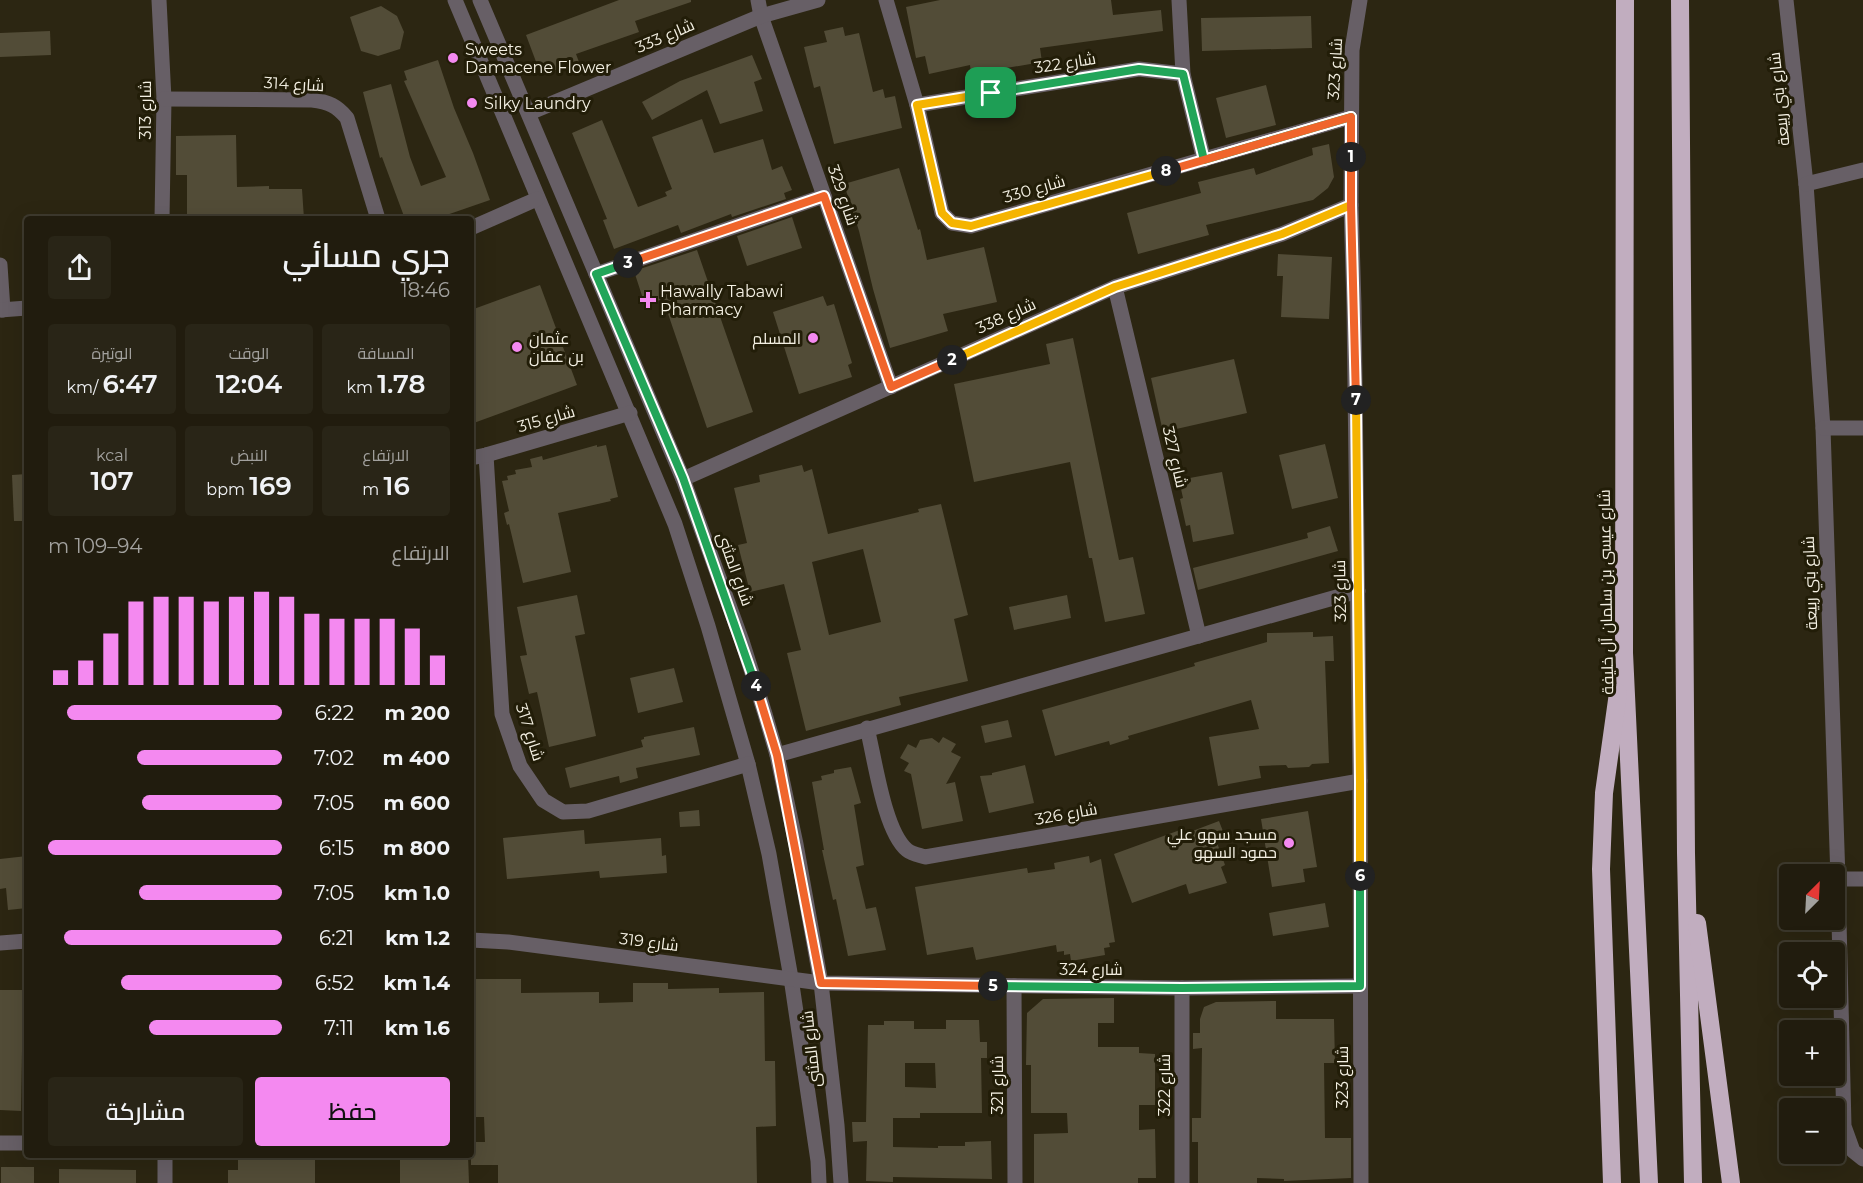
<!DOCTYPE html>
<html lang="ar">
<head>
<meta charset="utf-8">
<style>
	body { margin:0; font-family:Montserrat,Cairo,sans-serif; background:#292517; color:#f1f3f6; direction:rtl; height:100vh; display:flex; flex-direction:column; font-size:22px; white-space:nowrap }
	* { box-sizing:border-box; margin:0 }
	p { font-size:20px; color:#a2a19e }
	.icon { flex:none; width:33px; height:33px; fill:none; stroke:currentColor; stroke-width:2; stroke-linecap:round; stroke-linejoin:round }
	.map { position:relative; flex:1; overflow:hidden; direction:ltr }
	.panel { position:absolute; left:24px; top:216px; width:450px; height:942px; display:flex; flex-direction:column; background:#211c0e; border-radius:6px; box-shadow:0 6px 24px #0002,0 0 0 2px #3e3a2e; direction:rtl }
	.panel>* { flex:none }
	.needle { width:39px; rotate:24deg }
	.buttons { position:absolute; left:1779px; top:864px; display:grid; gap:12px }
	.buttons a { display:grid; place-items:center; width:66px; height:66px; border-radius:6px; background:#211c0e; box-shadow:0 6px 24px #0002,0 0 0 2px #3e3a2e; font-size:30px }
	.pin { position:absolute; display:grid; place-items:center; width:51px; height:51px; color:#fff; margin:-26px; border-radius:12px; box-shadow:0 3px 9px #0006 }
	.km { position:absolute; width:30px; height:30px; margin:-15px; border-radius:50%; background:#222; color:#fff; font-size:16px; line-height:30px; text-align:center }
	.round { display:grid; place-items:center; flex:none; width:63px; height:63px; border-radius:6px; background:#292517 }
	.summary { display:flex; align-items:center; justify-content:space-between; height:102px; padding:0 24px }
	h1 { font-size:33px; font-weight:600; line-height:45px }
	.stats { display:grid; grid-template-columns:repeat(3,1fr); gap:9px; height:102px; padding:6px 24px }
	.stats div { display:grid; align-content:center; border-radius:6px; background:#292517; text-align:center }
	.stats b { font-size:26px; font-weight:600 }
	.stats small { font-size:16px; font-weight:400 }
	.stats p { font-size:16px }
	.chart { height:168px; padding:12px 24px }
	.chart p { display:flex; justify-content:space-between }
	.chart svg { width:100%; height:108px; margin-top:6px; stroke:#f489f0; stroke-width:6 }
	.action { display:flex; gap:12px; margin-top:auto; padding:12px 24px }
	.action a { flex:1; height:69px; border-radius:6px; background:#f489f0; color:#111; font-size:24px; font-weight:600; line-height:69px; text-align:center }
	.action a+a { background:#292517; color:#f1f3f6 }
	ul { padding:0 24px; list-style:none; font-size:20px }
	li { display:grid; grid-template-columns:96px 72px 1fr; align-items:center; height:45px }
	li i { height:15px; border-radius:8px; background:#f489f0 }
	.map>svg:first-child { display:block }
</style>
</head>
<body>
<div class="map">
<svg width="1863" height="1183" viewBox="0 0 1863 1183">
	<rect width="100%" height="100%" fill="#2c2612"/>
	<g fill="#524c37" fill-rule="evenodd">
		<polygon points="619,0 691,0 691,2 635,21 639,32 576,54 579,62 541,75 526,35"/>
		<polygon points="940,0 1111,0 1113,15 1161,10 1163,31 1040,48 1042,62 971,74 970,65 929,74 925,56 916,58 906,7"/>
		<polygon points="381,6 397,16 404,32 400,49 378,56 361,51 350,17"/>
		<polygon points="1311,16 1312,48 1202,51 1201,18"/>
		<polygon points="843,27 845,36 859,33 873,92 883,89 885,98 895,96 902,128 834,144 820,86 814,88 804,47 827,42 824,31"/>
		<polygon points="50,31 51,55 0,57 0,33"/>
		<polygon points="752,55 762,79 754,82 763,111 720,124 707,90 652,120 642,102 680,81"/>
		<polygon points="438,60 454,108 473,153 490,200 435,219 405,219 382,157 380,158 363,92 391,84 410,157 421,186 446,177 404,81 407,80 404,71"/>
		<polygon points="1266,85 1276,125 1226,138 1216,98"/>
		<polygon points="702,119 714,153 763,139 772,170 782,166 792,190 784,193 786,199 732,217 731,214 681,233 678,225 614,249 603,220 607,219 572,133 602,120 638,207 667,196 665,192 672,189 652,137"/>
		<polygon points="236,135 237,187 269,186 269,189 302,189 304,219 187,219 187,175 176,175 176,136"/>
		<polygon points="1329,144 1334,177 1328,188 1313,200 1206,225 1209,235 1138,254 1127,213 1201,193 1198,182 1254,168 1256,175 1313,155 1312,148"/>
		<polygon points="899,168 918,230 920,229 927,260 984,247 997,302 943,314 948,331 890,348 873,289 859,231 844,184"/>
		<polygon points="792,217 802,248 747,266 737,236"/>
		<polygon points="697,250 753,412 707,428 663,299 645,305 634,271"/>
		<polygon points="1278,254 1332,257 1329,319 1281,317 1283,276 1277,276"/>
		<polygon points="540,285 577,385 471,424 471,310"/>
		<polygon points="823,296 827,306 834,304 852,363 848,365 852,377 799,394 773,312"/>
		<polygon points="1073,338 1119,560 1133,557 1145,614 1105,622 1092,558 1089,558 1070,462 974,482 954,384 1050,364 1046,344"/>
		<polygon points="1234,359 1247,413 1163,432 1151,378"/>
		<polygon points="1325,444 1338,498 1292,509 1279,455"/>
		<polygon points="597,445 597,447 606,445 618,497 610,499 611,501 558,513 571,572 523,583 509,524 507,525 504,513 509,511 502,481 508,480 507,476 516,474 515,470 532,467 530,459 542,456 543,460"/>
		<path d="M802,465L804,472L812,469L828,534L919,512L918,509L941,504L968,615L954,619L968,681L899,697L901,705L806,731L787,653L801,650L784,584L750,592L738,545L747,543L734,488L760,482L759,475ZM863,549L881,622L829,635L812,562Z"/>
		<polygon points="1222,472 1234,534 1193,542 1190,525 1186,526 1180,499 1183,498 1179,480"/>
		<polygon points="27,474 27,521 14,521 12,475"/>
		<polygon points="1330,526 1338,551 1198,590 1193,568 1308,538 1307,533"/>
		<polygon points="577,595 585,634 575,636 596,736 549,747 537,692 529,694 520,656 527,655 517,607"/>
		<polygon points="1067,595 1071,618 1014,630 1009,607"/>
		<polygon points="1313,632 1313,637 1333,636 1334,661 1325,661 1329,763 1312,764 1309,767 1288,768 1286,765 1259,766 1261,778 1218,786 1209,737 1259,729 1251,700 1128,736 1129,739 1110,745 1109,741 1055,756 1042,710 1195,666 1194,663 1267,642 1267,633"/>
		<polygon points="674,668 683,702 638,713 630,678"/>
		<polygon points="1008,720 1012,737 985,743 981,726"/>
		<polygon points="694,727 700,755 636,768 638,778 620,783 619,776 570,788 565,768 643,747 641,740 644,739 644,737"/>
		<polygon points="943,737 956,744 951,752 961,757 946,784 955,782 963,821 922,829 911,774 904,771 909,763 900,758 908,744 916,748 920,740 932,738 939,743"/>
		<polygon points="1025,765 1034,803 989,813 980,776 992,775 992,773"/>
		<polygon points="851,767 861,803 854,805 864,865 856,867 866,909 876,907 886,950 848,956 836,899 833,900 822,850 824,850 812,782 822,780 821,776 834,773 834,770"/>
		<polygon points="699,810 700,826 680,827 679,812"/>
		<polygon points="1308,811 1317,867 1303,869 1305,882 1272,887 1261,819"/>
		<polygon points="1219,821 1224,834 1215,837 1225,865 1221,867 1227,883 1189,894 1186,884 1132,903 1114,854 1180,830 1182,835"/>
		<polygon points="584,830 585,844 661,838 662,856 666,855 667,873 600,878 599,871 507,879 503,838"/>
		<polygon points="27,856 27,908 8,910 6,888 0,889 0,859"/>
		<polygon points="1089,856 1090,863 1101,859 1115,942 1109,943 1110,947 1104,948 1105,955 1071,961 1070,954 1064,955 1064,951 1057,952 1056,945 976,960 973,947 927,955 915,887 1027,868 1028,873 1055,869 1054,863"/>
		<polygon points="1325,903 1329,927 1273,936 1269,913"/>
		<polygon points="471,979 521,979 521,993 599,992 599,1003 633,1002 633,983 668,983 668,989 719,988 719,993 764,992 765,1061 775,1061 776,1126 756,1127 757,1183 498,1183 498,1165 471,1165 471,1142 485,1142 484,1117 471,1117"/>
		<polygon points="0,990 23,990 21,1111 0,1110"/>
		<polygon points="1114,998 1114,1023 1098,1023 1098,1047 1139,1047 1139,1053 1155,1054 1155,1105 1139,1105 1139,1130 1155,1129 1156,1178 1138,1178 1138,1183 1034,1183 1034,1134 1068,1133 1067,1113 1031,1113 1031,1065 1026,1065 1027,1013 1043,999"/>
		<polygon points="1276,1001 1276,1019 1334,1019 1335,1063 1324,1063 1325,1138 1351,1138 1351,1178 1284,1181 1284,1179 1257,1178 1257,1183 1198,1183 1198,1142 1192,1142 1192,1118 1201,1118 1202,1048 1193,1049 1193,1033 1200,1033 1200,1019 1204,1007 1216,1002"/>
		<path d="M946,1020H979L980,1042H987V1058H981L982,1113H920V1118H893V1147L938,1148V1146H965V1142L991,1141L992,1179L893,1177V1182L866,1181L867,1141L853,1142L852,1122H866L868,1025H884V1021H914V1029H946ZM905,1063H935L936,1088L905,1087Z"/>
		<polygon points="238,1155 315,1155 315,1183 228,1183 228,1170 238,1170"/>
		<polygon points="400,1155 468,1155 469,1183 400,1183"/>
		<rect x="1" y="1167" width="33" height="16"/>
		<polygon points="59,1169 136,1170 136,1183 59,1183"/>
	</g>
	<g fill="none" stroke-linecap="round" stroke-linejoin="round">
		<g stroke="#675f66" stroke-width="15">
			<polyline points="159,0 164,99 162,219"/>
			<polyline points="455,0 675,524 708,626 748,764 769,854 791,978 818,1161 819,1183"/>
			<polyline points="480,0 683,479 742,641 765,714 777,755 796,844 821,983 837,1125 841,1183"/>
			<polyline points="758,0 761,16 891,387"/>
			<polyline points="886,0 917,105 942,213 952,223 971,226 1351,117"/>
			<polyline points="1179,0 1183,74 1204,160"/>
			<polyline points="1360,0 1352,50 1351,205 1354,306 1360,781 1361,1183"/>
			<polyline points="1786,0 1806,184 1823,428 1838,879 1844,1126 1853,1151 1863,1159"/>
			<path d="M164,99L312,100C329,102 337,106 347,118L378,219"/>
			<polyline points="917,105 1139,69 1183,74"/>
			<polyline points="529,113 761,16 818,0"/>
			<polyline points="1806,184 1863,170"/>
			<polyline points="471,228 537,199"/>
			<polyline points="0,265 3,310"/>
			<polyline points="596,274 824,196"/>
			<polyline points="1115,287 1199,636"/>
			<polyline points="0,310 27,308"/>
			<polyline points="1823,428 1863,428"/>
			<polyline points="486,455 502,714 520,766 543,800 563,812 588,811 748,764"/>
			<polyline points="471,458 486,455 630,413"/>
			<polyline points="683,479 1115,287 1282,234 1351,205"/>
			<path d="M867,728C875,759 884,831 907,850C912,854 919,855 925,857L1360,781"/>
			<polyline points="777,755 1358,591"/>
			<polyline points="1838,879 1863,879"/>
			<polyline points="471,940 508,942 821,983 1182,988 1360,986"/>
			<polyline points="0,943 27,941"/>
			<polyline points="1014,986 1015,1183"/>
			<polyline points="0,1143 27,1143"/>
			<polyline points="165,1155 165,1183"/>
			<polyline points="1182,1183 1182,988"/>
		</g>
		<g stroke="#c1adbf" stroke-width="18">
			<polyline points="1625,0 1624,653 1649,1183"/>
			<polyline points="1680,0 1686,853 1693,1183"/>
			<polyline points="1697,923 1731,1183"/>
			<polyline points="1612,1183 1601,869 1604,793 1618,693"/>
		</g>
	</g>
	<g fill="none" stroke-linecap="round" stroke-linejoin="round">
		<g stroke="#fff" stroke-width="12">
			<polyline id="split-1" points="991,93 1139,69 1183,74 1204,160 1351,117 1351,157"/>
		</g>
		<g stroke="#fff" stroke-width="12">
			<polyline id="split-2" points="952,360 1115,287 1282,234 1351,205 1351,157"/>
		</g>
		<g stroke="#fff" stroke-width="12">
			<polyline id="split-3" points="628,263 824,196 891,387 952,360"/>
		</g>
		<g stroke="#fff" stroke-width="12">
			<polyline id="split-4" points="628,263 596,274 683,478 756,686"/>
		</g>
		<g stroke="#fff" stroke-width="12">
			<polyline id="split-5" points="756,686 777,755 821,983 993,986"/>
		</g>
		<g stroke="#fff" stroke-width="12">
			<polyline id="split-6" points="993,986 1182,988 1360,986 1360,876"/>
		</g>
		<g stroke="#fff" stroke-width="12">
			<polyline id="split-7" points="1356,400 1360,782 1360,876"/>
		</g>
		<g stroke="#fff" stroke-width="12">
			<polyline id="split-8" points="1166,171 1351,117 1351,205 1356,400"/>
		</g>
		<g stroke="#fff" stroke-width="12">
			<polyline id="split-9" points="991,93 917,105 942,213 952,223 971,226 1166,171"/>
		</g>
		<use href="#split-1" stroke="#22a559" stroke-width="8"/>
		<use href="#split-2" stroke="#f5b400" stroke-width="8"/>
		<use href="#split-3" stroke="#f0652b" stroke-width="8"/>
		<use href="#split-4" stroke="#22a559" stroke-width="8"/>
		<use href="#split-5" stroke="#f0652b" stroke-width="8"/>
		<use href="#split-6" stroke="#22a559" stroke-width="8"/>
		<use href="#split-7" stroke="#f5b400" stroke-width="8"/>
		<use href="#split-8" stroke="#f0652b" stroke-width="8"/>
		<use href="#split-9" stroke="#f5b400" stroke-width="8"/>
	</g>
	<g fill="#f489f0" stroke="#221d08" stroke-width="2">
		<circle cx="453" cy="58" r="6"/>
		<circle cx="472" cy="103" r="6"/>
		<path d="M645 291h6v6h6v6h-6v6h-6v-6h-6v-6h6z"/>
		<circle cx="813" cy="338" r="6"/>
		<circle cx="517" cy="347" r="6"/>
		<circle cx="1289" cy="843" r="6"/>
	</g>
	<g text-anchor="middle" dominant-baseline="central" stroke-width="6" stroke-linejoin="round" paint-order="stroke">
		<g font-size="16" fill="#f4f0e3" stroke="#221d08">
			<text transform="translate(665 36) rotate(-23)">شارع 333</text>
			<text transform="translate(1065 63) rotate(-9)">شارع 322</text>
			<text transform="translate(1335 69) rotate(-87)">شارع 323</text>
			<text transform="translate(294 84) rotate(3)">شارع 314</text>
			<text transform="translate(1779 99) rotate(-96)">شارع بني ربيعة</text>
			<text transform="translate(145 110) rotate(-90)">شارع 313</text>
			<text transform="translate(1034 189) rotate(-16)">شارع 330</text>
			<text transform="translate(843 195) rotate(71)">شارع 329</text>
			<text transform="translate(1006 316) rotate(-24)">شارع 338</text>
			<text transform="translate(546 419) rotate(-16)">شارع 315</text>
			<text transform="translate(1175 457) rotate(77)">شارع 327</text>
			<text transform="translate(735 569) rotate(70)">شارع المثنى</text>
			<text transform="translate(1810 583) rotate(-92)">شارع بني ربيعة</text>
			<text transform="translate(1340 591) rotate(-91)">شارع 323</text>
			<text transform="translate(1606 592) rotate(-91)">شارع عيسى بن سلمان آل خليفة</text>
			<text transform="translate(530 732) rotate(72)">شارع 317</text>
			<text transform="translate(1066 814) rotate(-10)">شارع 326</text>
			<text transform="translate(649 942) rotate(7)">شارع 319</text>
			<text x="1091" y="969">شارع 324</text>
			<text transform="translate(811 1049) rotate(-96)">شارع المثنى</text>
			<text transform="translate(1342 1077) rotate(-90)">شارع 323</text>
			<text transform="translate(997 1085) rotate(-90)">شارع 321</text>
			<text transform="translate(1164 1085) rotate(-90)">شارع 322</text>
		</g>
		<g font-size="16" fill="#f4f0e3" stroke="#221d08" text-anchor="start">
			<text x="465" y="49">Sweets<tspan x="465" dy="18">Damacene Flower</tspan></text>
			<text x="484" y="103">Silky Laundry</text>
			<text x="660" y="291">Hawally Tabawi<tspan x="660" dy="18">Pharmacy</tspan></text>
			<text x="529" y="338">عثمان<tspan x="529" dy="18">بن عفان</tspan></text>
			<text x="801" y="338" text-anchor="end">المسلم</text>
			<text x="1277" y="834" text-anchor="end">مسجد سهو علي<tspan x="1277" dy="18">حمود السهو</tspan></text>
		</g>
	</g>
</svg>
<div class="buttons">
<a><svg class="needle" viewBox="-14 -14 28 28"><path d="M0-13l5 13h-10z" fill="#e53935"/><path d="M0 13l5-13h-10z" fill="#a2a19e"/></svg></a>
<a><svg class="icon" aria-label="locate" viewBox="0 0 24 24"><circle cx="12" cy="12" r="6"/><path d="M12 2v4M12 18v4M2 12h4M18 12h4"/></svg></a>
<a>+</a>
<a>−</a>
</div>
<div class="pin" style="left:991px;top:93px;background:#1e9e55"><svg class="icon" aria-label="arrive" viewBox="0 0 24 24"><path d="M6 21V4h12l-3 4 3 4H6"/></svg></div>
<b class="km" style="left:1351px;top:157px">1</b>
<b class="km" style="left:952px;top:360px">2</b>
<b class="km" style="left:628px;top:263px">3</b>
<b class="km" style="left:756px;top:686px">4</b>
<b class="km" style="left:993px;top:986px">5</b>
<b class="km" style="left:1360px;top:876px">6</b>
<b class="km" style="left:1356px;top:400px">7</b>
<b class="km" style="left:1166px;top:171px">8</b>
<section class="panel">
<div class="summary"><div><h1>جري مسائي</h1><p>18:46</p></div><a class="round"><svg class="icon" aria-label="share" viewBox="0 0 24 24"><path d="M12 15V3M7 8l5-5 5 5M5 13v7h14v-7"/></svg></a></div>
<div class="stats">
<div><p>المسافة</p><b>1.78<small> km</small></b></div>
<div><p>الوقت</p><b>12:04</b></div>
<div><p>الوتيرة</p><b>6:47<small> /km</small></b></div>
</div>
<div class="stats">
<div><p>الارتفاع</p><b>16<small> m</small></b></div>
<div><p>النبض</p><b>169<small> bpm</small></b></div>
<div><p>kcal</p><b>107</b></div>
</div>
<div class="chart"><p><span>الارتفاع</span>94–109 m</p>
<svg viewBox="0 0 160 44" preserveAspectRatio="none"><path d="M5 44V38M15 44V34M25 44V23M35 44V10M45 44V8M55 44V8M65 44V10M75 44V8M85 44V6M95 44V8M105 44V15M115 44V17M125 44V17M135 44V17M145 44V21M155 44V32"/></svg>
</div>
<ul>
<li><b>200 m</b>6:22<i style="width:92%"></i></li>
<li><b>400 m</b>7:02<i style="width:62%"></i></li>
<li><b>600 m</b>7:05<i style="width:60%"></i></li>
<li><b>800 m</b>6:15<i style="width:100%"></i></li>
<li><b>1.0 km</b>7:05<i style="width:61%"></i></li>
<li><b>1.2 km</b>6:21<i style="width:93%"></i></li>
<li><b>1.4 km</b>6:52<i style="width:69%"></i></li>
<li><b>1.6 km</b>7:11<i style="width:57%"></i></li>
</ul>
<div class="action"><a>حفظ</a><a>مشاركة</a></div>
</section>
</div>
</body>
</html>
